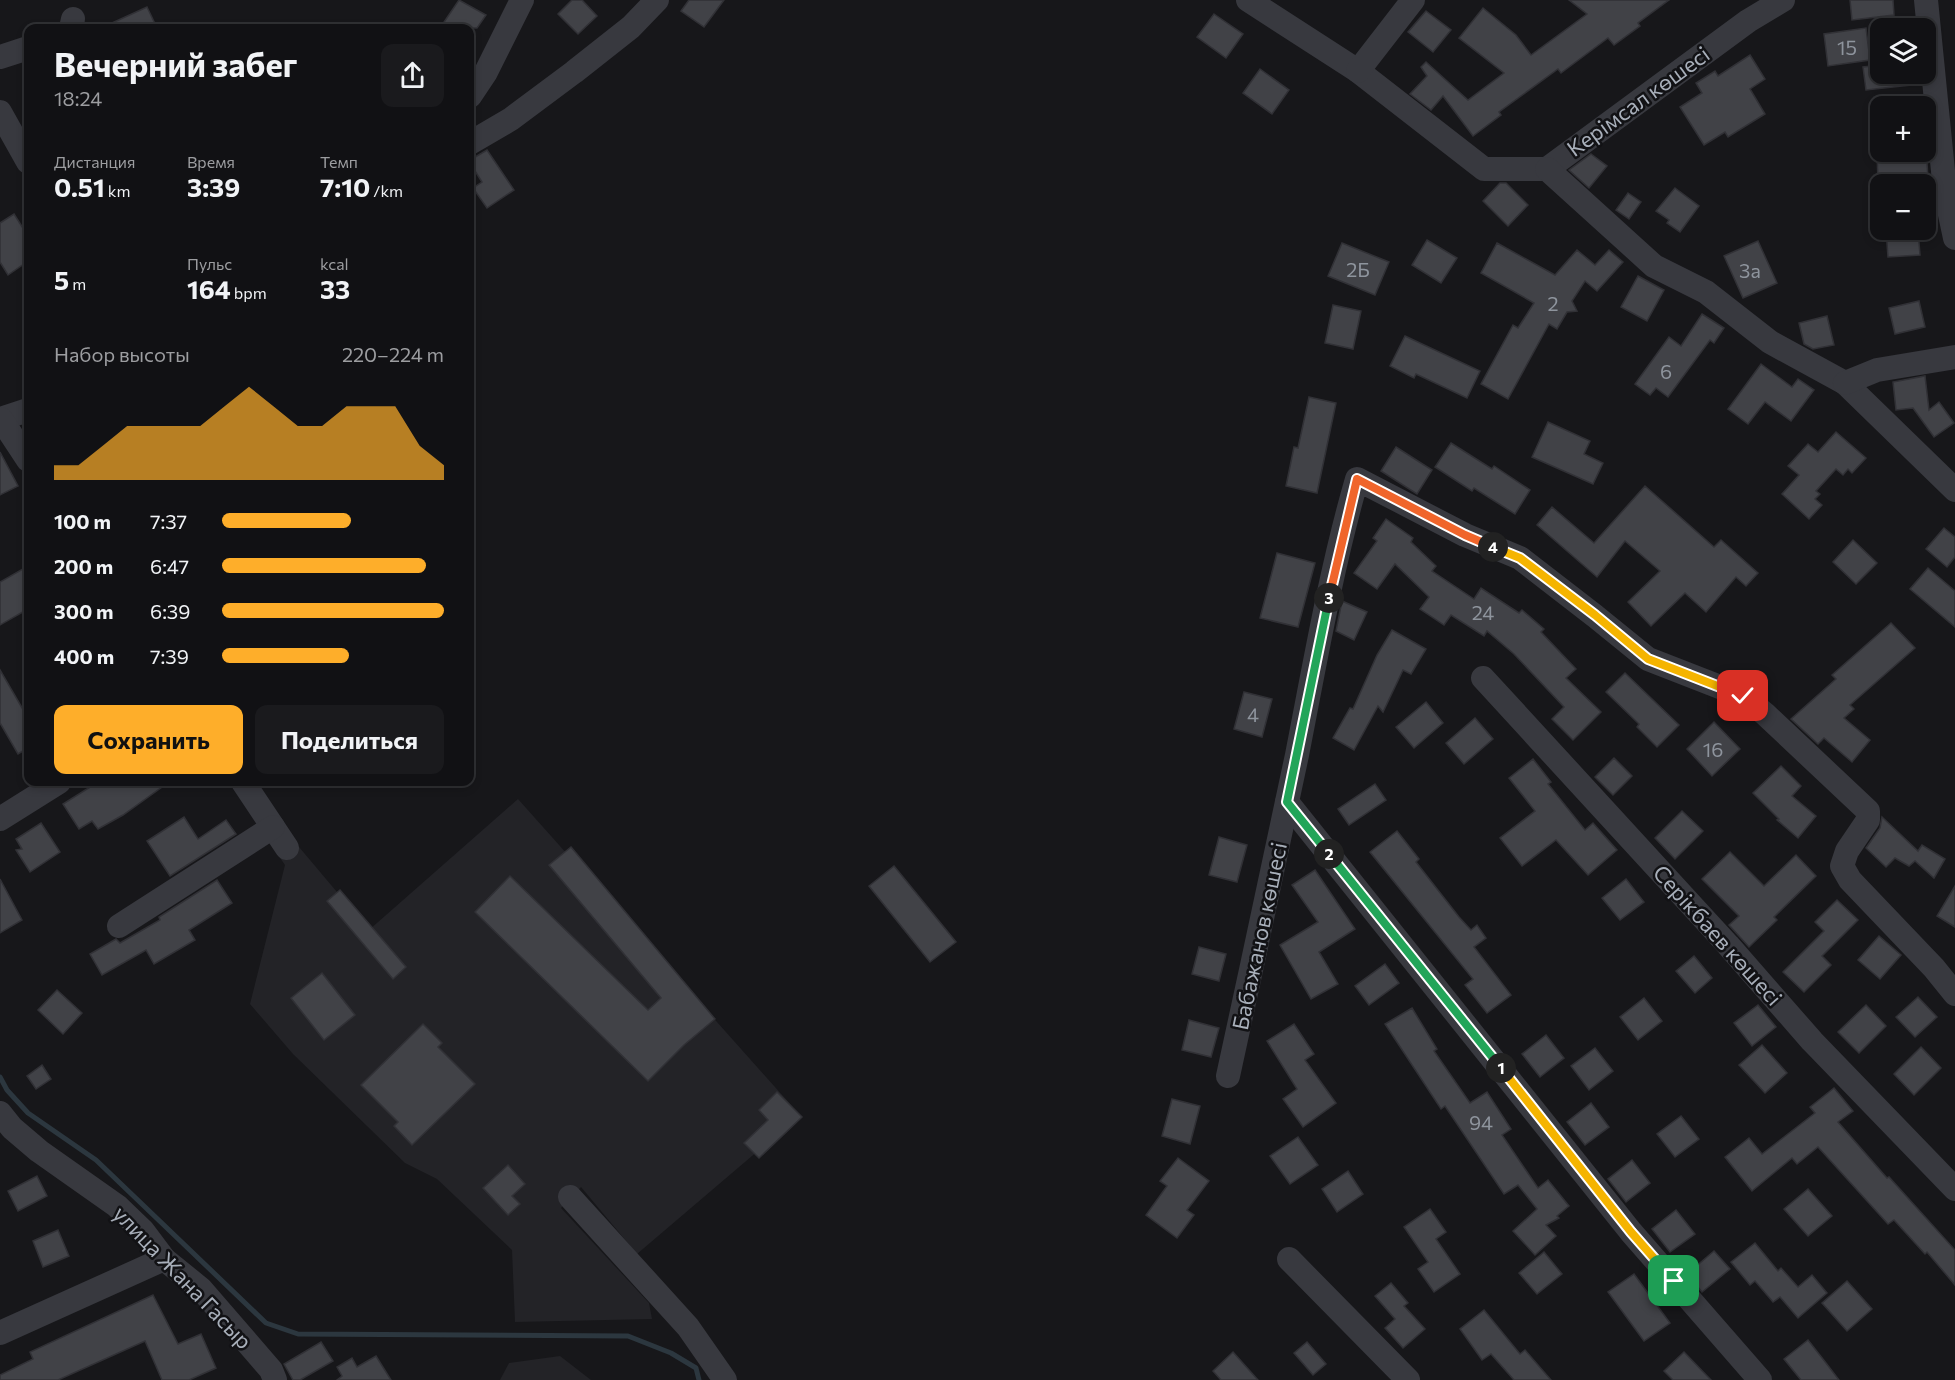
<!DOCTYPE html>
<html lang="ru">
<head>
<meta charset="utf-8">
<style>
	body { margin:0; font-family:Commissioner,sans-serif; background:#1a1a1d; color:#f1f3f6; height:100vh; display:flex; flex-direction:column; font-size:22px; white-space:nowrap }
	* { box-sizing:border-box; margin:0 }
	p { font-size:20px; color:#9c9da0 }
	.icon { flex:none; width:33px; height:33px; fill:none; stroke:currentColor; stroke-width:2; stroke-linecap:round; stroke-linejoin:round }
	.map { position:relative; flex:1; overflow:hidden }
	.side { position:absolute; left:24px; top:24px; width:450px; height:762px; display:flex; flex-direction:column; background:#111114; border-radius:12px; box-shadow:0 3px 9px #0003,0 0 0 2px #303134 }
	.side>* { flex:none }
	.tools { position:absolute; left:1870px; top:18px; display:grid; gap:12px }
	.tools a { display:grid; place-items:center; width:66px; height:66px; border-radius:12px; background:#111114; box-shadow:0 3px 9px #0003,0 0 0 2px #303134; font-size:30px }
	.pin { position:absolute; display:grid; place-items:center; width:51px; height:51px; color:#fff; margin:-26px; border-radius:12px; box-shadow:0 3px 9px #0006 }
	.km { position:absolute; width:30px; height:30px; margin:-15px; border-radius:50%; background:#222; color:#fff; font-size:16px; line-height:30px; text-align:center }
	.round { display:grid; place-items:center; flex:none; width:63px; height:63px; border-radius:12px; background:#1a1a1d }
	.overview { display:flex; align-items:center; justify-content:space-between; height:102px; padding:0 30px }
	h1 { font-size:33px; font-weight:700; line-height:45px }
	.figures { display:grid; grid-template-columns:repeat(3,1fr); gap:9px; height:102px; padding:6px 30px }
	.figures div { display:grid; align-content:center }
	.figures b { font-size:26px; font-weight:700 }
	.figures small { font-size:16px; font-weight:400 }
	.figures p { font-size:16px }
	.chart { height:168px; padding:12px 30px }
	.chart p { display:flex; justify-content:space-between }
	.chart svg { width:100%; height:108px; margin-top:6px; fill:#feae2a; opacity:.7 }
	.primary-button { display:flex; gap:12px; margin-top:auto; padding:12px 30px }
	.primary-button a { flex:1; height:69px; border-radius:12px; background:#feae2a; color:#111; font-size:24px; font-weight:700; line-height:69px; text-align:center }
	.primary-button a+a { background:#1a1a1d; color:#f1f3f6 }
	ul { padding:0 30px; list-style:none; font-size:20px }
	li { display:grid; grid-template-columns:96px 72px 1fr; align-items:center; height:45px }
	li i { height:15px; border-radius:8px; background:#feae2a }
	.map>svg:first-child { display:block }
</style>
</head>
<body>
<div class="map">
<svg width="1955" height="1380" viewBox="0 0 1955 1380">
	<rect width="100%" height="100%" fill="#17171a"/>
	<g fill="#232327">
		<polygon points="518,799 800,1115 637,1254 581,1187 561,1208 649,1303 652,1319 515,1322 512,1250 437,1179 405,1163 293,1054 250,1004 285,865 278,855 294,841 369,930"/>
		<polygon points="560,1356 591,1380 500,1380 509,1363"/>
	</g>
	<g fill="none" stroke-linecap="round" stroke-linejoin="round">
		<polyline stroke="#2c373f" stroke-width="5" points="0,1077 7,1090 28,1113 96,1160 266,1323 298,1334 628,1336 671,1353 696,1368 699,1380"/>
	</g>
	<g fill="#414247" stroke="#313136" stroke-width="1.5">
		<polygon points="459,0 486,15 477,28 440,28"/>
		<polygon points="572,0 582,0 597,16 578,34 558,14"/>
		<polygon points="689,0 724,0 704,27 681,11"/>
		<polygon points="1569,0 1669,0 1638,23 1640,26 1614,45 1608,38 1561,73 1558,69 1499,112 1501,115 1473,136 1443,96 1431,110 1410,94 1427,76 1421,67 1426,62 1468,100 1504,73 1459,38 1483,8 1516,35 1531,55 1587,14"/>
		<polygon points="1850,0 1893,0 1894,15 1852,20"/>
		<polygon points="147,7 157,28 101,28"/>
		<polygon points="1426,11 1451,30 1433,52 1408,32"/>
		<polygon points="1214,14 1243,34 1226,58 1197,37"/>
		<polygon points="1866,28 1870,60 1828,66 1824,34"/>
		<polygon points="1750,55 1765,79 1750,89 1765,114 1728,137 1725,132 1704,145 1680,107 1702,93 1696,83 1715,71 1718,76"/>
		<polygon points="1881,65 1881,74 1919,74 1920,84 1866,90 1863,67"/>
		<polygon points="1260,69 1289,90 1272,114 1243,93"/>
		<polygon points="487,150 514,190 487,208 473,188 482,182 470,163 470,160"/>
		<polygon points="1877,152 1909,152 1909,162 1927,162 1928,180 1878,183"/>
		<polygon points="1591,154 1607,166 1589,188 1569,170"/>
		<polygon points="1500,183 1506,183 1528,205 1508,226 1483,201"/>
		<polygon points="1675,188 1699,206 1680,232 1667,223 1669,220 1656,211"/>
		<polygon points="1628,193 1641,202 1629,219 1616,210"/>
		<polygon points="14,214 28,236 28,261 8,275 0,262 0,223"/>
		<polygon points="1886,230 1918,230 1920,255 1888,257"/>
		<polygon points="1427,240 1457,258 1441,283 1412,265"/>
		<polygon points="1758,241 1777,283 1743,298 1724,256"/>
		<polygon points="1342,243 1389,262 1375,295 1328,276"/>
		<polygon points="1497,243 1555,275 1577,250 1595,265 1609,250 1623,262 1597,291 1585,281 1572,301 1577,311 1567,312 1557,329 1549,324 1508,399 1481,384 1513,325 1518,328 1534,303 1481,273"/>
		<polygon points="1638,276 1664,290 1647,321 1621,307"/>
		<polygon points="1919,301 1925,327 1895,334 1889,308"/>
		<polygon points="1333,305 1361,311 1353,349 1325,343"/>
		<polygon points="1702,314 1724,328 1714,343 1710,340 1668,397 1656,388 1650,395 1635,384 1669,337 1681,346"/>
		<polygon points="1827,316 1834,345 1813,349 1804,344 1799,323"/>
		<polygon points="1405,336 1480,371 1467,398 1416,374 1414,378 1390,366"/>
		<polygon points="1761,364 1792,387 1798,379 1814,390 1791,421 1765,402 1748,424 1728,409"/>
		<polygon points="1925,376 1929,410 1939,402 1954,423 1934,437 1913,408 1896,410 1893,382"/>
		<polygon points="1309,397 1336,403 1317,493 1286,486 1294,447 1298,448"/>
		<polygon points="1548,422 1590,441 1584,454 1603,463 1593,484 1532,457"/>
		<polygon points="1836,432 1866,458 1852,473 1848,469 1843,475 1836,469 1816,491 1820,494 1815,499 1822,505 1809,519 1782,494 1799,475 1788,466 1808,444 1818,452"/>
		<polygon points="1451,443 1492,469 1494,466 1530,490 1515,514 1474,488 1472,491 1435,467"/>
		<polygon points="1396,447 1432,470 1417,494 1381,471"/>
		<polygon points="0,452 18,486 0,495"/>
		<polygon points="1645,486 1714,547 1721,540 1758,573 1746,586 1736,577 1706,612 1685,593 1651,626 1628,602 1660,571 1625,541 1597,577 1537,525 1552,507 1594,543"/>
		<polygon points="1386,519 1413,538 1411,542 1436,566 1432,571 1474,599 1481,588 1519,613 1522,610 1544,629 1541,632 1576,669 1566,678 1601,712 1573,740 1552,719 1564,707 1514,654 1487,631 1484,636 1451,615 1444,625 1420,609 1429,597 1395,564 1377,589 1354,573 1377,541 1373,538"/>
		<polygon points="1944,528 1955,537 1955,557 1947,567 1926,549"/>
		<polygon points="1853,540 1877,563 1856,584 1833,562"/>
		<polygon points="1277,553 1315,563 1298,627 1260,618"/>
		<polygon points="28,566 28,609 0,625 0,582"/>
		<polygon points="1928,568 1955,591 1955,627 1910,589"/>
		<polygon points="1342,601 1367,612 1354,640 1336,631"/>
		<polygon points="1891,623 1915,648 1850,705 1854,709 1844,718 1870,740 1852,762 1824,738 1818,744 1791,719 1836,679 1832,675"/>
		<polygon points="1392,630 1426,649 1411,674 1403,670 1383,712 1378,706 1354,750 1333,738 1350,708 1353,709 1377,655"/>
		<polygon points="0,670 28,718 28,748 18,754 0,723"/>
		<polygon points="1625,673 1679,725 1657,747 1637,727 1639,724 1606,692"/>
		<polygon points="1244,692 1272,699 1262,737 1234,729"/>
		<polygon points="1426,702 1443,723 1414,748 1396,727"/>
		<polygon points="1475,718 1493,739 1464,764 1446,743"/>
		<polygon points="1714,722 1740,749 1712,776 1687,749"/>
		<polygon points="1614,758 1632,776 1613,795 1595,777"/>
		<polygon points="1533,759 1551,782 1548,784 1585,830 1593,823 1617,850 1588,875 1556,840 1522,866 1500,838 1535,811 1509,778"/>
		<polygon points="1781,766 1801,786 1792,796 1816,816 1798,838 1777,820 1779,819 1753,793"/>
		<polygon points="98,782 169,782 123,815 98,829 92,821 79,829 63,804"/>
		<polygon points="1375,784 1386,800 1349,825 1338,809"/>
		<polygon points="1682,811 1703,831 1675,859 1655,838"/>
		<polygon points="184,817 198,839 226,820 236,834 170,876 147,841"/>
		<polygon points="1882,817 1918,851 1922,845 1945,859 1934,878 1915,861 1909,866 1895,858 1886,867 1866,848 1880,828"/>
		<polygon points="41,823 60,852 30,872 16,850 22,849 16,839"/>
		<polygon points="1397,831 1419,859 1416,862 1459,917 1471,930 1477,925 1486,938 1474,947 1511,995 1487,1013 1465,985 1473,979 1370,852"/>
		<polygon points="1219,837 1247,845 1237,882 1209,875"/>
		<polygon points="571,847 715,1019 684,1045 648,1081 475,912 510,876 648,1010 661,998 549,865"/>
		<polygon points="1730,852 1764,886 1796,855 1816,876 1774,917 1777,920 1749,947 1729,925 1739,916 1702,879"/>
		<polygon points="894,866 956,942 930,962 869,886"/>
		<polygon points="1315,870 1355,929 1319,952 1338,984 1311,999 1280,945 1318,922 1292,885"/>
		<polygon points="0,879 22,920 0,933"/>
		<polygon points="1626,879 1644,902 1620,920 1602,898"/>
		<polygon points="217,880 232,903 189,930 195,940 154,964 146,950 102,975 90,954 116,939 120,943 160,920 159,917"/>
		<polygon points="1955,886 1955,927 1937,916"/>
		<polygon points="340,890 406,967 393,979 327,901"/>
		<polygon points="1837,900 1858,920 1822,956 1831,965 1804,992 1783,972 1824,931 1815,922"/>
		<polygon points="1879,936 1901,955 1880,979 1858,960"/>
		<polygon points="1199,947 1226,954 1219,981 1192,974"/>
		<polygon points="1694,956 1712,978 1695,993 1676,971"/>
		<polygon points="1385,964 1399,983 1369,1005 1355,986"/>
		<polygon points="322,973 355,1015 324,1040 291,998"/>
		<polygon points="57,990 82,1013 63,1034 38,1010"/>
		<polygon points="1918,997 1937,1017 1915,1037 1896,1017"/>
		<polygon points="1644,998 1662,1021 1638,1040 1620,1017"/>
		<polygon points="1758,1005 1776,1027 1752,1046 1734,1023"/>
		<polygon points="1866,1005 1886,1026 1859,1053 1838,1032"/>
		<polygon points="1412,1008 1437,1049 1434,1051 1470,1103 1487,1092 1511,1129 1502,1135 1538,1188 1548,1180 1569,1206 1557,1216 1559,1218 1546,1225 1556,1236 1535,1255 1513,1231 1537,1209 1518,1185 1504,1194 1445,1106 1441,1109 1385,1024"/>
		<polygon points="1189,1020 1219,1028 1211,1057 1182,1050"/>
		<polygon points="423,1024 442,1043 438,1047 475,1084 412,1145 394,1126 398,1122 361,1085"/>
		<polygon points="1294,1024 1314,1054 1305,1060 1336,1103 1303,1127 1283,1099 1297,1089 1267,1041"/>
		<polygon points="1546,1035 1564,1058 1540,1077 1522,1054"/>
		<polygon points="1762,1045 1787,1073 1765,1093 1739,1065"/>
		<polygon points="1921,1047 1941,1068 1914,1095 1894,1074"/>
		<polygon points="1595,1048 1613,1071 1589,1090 1571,1066"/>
		<polygon points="42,1065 51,1079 36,1089 27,1076"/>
		<polygon points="1834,1088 1853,1111 1838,1122 1887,1178 1889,1177 1955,1250 1955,1285 1927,1252 1925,1254 1894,1220 1888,1224 1818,1147 1797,1164 1792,1158 1752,1191 1725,1157 1749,1138 1762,1154 1815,1113 1810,1107"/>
		<polygon points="777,1092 802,1117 759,1158 744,1143 768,1120 759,1110"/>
		<polygon points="1172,1099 1200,1106 1190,1144 1162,1136"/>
		<polygon points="1591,1103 1609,1127 1585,1145 1567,1122"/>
		<polygon points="1681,1116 1699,1139 1675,1157 1657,1134"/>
		<polygon points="1298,1137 1318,1165 1290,1184 1270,1156"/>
		<polygon points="1178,1158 1209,1181 1187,1210 1194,1215 1177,1238 1146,1215 1167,1186 1160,1181"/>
		<polygon points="1632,1160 1650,1183 1626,1202 1608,1179"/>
		<polygon points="508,1165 525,1184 512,1196 520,1204 508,1215 483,1188"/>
		<polygon points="1348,1171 1363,1194 1337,1212 1322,1189"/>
		<polygon points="37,1176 47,1196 18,1211 8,1191"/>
		<polygon points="1808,1189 1832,1216 1808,1236 1784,1209"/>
		<polygon points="1430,1209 1446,1232 1436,1239 1460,1274 1434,1292 1418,1269 1428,1262 1404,1227"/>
		<polygon points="1676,1210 1695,1234 1670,1252 1652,1229"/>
		<polygon points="58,1230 69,1256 43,1267 33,1241"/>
		<polygon points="1755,1243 1778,1271 1781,1268 1798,1287 1812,1275 1827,1293 1798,1318 1780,1297 1773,1302 1755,1281 1750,1285 1731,1262"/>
		<polygon points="1714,1251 1730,1269 1702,1292 1687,1274"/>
		<polygon points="1544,1252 1562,1274 1537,1294 1519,1273"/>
		<polygon points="1634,1274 1670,1323 1644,1341 1608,1292"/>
		<polygon points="1847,1281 1872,1309 1847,1331 1822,1303"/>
		<polygon points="1391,1283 1408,1303 1404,1306 1425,1329 1403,1348 1385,1328 1395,1319 1375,1296"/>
		<polygon points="153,1295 178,1344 201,1334 216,1368 189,1380 162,1380 145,1341 58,1380 0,1380 0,1375 33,1359 30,1352"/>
		<polygon points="1484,1310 1520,1354 1525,1350 1551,1380 1514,1380 1491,1354 1482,1360 1460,1329"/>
		<polygon points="1808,1340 1826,1363 1839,1380 1801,1380 1784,1359"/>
		<polygon points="321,1342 333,1361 300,1380 293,1380 284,1364"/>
		<polygon points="1307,1342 1326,1364 1313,1375 1294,1353"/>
		<polygon points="1233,1352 1258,1380 1221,1380 1213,1371"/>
		<polygon points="1684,1352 1711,1380 1673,1380 1664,1371"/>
		<polygon points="376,1356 391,1380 337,1380 342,1376 337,1367 352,1358 357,1367"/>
	</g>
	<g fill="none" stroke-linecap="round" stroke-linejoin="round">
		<g stroke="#38393f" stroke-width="24">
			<polyline points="1248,0 1358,71 1484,169 1547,169 1748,21 1783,0"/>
			<polyline points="1926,0 1945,191 1955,238"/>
			<polyline points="71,28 73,19"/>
			<polyline points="0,57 28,48"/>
			<polyline points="1358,71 1413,0"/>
			<polyline points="470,96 486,72 522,0"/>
			<polyline points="0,112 28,162"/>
			<polyline points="470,143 511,119 574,72 631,27 657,0"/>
			<polyline points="1547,169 1654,266 1706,292 1770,342 1845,383 1955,490"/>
			<polyline points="1845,383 1877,370 1955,357"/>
			<polyline points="0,419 28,410"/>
			<polyline points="1,419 28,460"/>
			<polyline points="1483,678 1728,945 1812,1041 1955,1189"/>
			<polyline points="243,782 287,848"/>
			<polyline points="1287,802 1631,1232 1760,1380"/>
			<polyline points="0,819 59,782"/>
			<polyline points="119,926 273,827"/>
			<path d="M1228,1076C1251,969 1275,862 1297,755C1315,663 1331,569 1357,479L1465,535L1520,558L1595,616L1648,659L1743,696L1765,714L1868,811V820L1847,851L1842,866L1850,880L1934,968L1955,994"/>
			<polyline points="0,1113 12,1128 39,1151 117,1206 143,1231 164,1259 201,1289 271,1370 275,1380"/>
			<polyline points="570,1197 688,1327 725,1380"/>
			<polyline points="1289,1259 1408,1380"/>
			<polyline points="0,1333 164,1259"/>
		</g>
	</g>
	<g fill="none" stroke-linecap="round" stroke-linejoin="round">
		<g stroke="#fff" stroke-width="12">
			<polyline id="split-1" points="1501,1068 1631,1232 1674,1281"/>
		</g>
		<g stroke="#fff" stroke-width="12">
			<polyline id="split-2" points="1329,854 1501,1068"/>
		</g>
		<g stroke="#fff" stroke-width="12">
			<polyline id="split-3" points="1329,598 1287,802 1329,854"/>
		</g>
		<g stroke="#fff" stroke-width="12">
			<polyline id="split-4" points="1329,598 1357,479 1465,535 1493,547"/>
		</g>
		<g stroke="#fff" stroke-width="12">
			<polyline id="split-5" points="1493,547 1520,558 1595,615 1648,659 1743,696"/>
		</g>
		<use href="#split-1" stroke="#f5b400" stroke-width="8"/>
		<use href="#split-2" stroke="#22a559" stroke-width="8"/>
		<use href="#split-3" stroke="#22a559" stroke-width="8"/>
		<use href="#split-4" stroke="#f0652b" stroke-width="8"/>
		<use href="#split-5" stroke="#f5b400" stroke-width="8"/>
	</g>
	<g text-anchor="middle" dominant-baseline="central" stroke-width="5" stroke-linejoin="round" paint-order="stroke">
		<g font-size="20" fill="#8e949d">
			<text x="1847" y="47">15</text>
			<text x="1358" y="269">2Б</text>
			<text x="1750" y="270">3а</text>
			<text x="1553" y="303">2</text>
			<text x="1666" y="371">6</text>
			<text x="1483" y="612">24</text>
			<text x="1253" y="714">4</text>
			<text x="1713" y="749">16</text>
			<text x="1481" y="1122">94</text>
		</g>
		<g font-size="22" fill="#a8afba" stroke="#121215">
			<text transform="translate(1638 101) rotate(-36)">Керімсал көшесі</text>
			<text transform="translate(1718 935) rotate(48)">Серікбаев көшесі</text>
			<text transform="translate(1259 936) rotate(-78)">Бабажанов көшесі</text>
			<text transform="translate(183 1277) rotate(46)">улица Жана Гасыр</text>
		</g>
	</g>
</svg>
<div class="tools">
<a><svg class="icon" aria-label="layers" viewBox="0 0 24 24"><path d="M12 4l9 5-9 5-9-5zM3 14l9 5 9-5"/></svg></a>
<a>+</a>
<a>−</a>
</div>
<div class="pin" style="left:1674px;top:1281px;background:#1e9e55"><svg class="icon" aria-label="arrive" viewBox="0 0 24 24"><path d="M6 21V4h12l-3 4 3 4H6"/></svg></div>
<div class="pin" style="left:1743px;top:696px;background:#d93025"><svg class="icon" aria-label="check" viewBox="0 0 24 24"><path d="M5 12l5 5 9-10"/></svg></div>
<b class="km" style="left:1501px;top:1068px">1</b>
<b class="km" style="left:1329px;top:854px">2</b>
<b class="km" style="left:1329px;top:598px">3</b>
<b class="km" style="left:1493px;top:547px">4</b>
<section class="side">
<div class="overview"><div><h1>Вечерний забег</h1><p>18:24</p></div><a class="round"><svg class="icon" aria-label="share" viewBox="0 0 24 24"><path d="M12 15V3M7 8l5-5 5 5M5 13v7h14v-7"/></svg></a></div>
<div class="figures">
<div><p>Дистанция</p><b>0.51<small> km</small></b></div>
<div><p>Время</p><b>3:39</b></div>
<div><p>Темп</p><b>7:10<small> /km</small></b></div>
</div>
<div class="figures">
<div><b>5<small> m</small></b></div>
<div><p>Пульс</p><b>164<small> bpm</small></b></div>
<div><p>kcal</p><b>33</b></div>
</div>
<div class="chart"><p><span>Набор высоты</span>220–224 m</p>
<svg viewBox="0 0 160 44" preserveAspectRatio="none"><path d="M0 44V38L10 38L20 30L30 22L40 22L50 22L60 22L70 14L80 6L90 14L100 22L110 22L120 14L130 14L140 14L150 30L160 38V44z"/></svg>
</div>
<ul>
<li><b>100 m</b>7:37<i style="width:58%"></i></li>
<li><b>200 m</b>6:47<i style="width:92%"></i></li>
<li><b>300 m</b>6:39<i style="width:100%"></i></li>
<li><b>400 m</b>7:39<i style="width:57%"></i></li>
</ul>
<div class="primary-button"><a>Сохранить</a><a>Поделиться</a></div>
</section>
</div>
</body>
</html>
